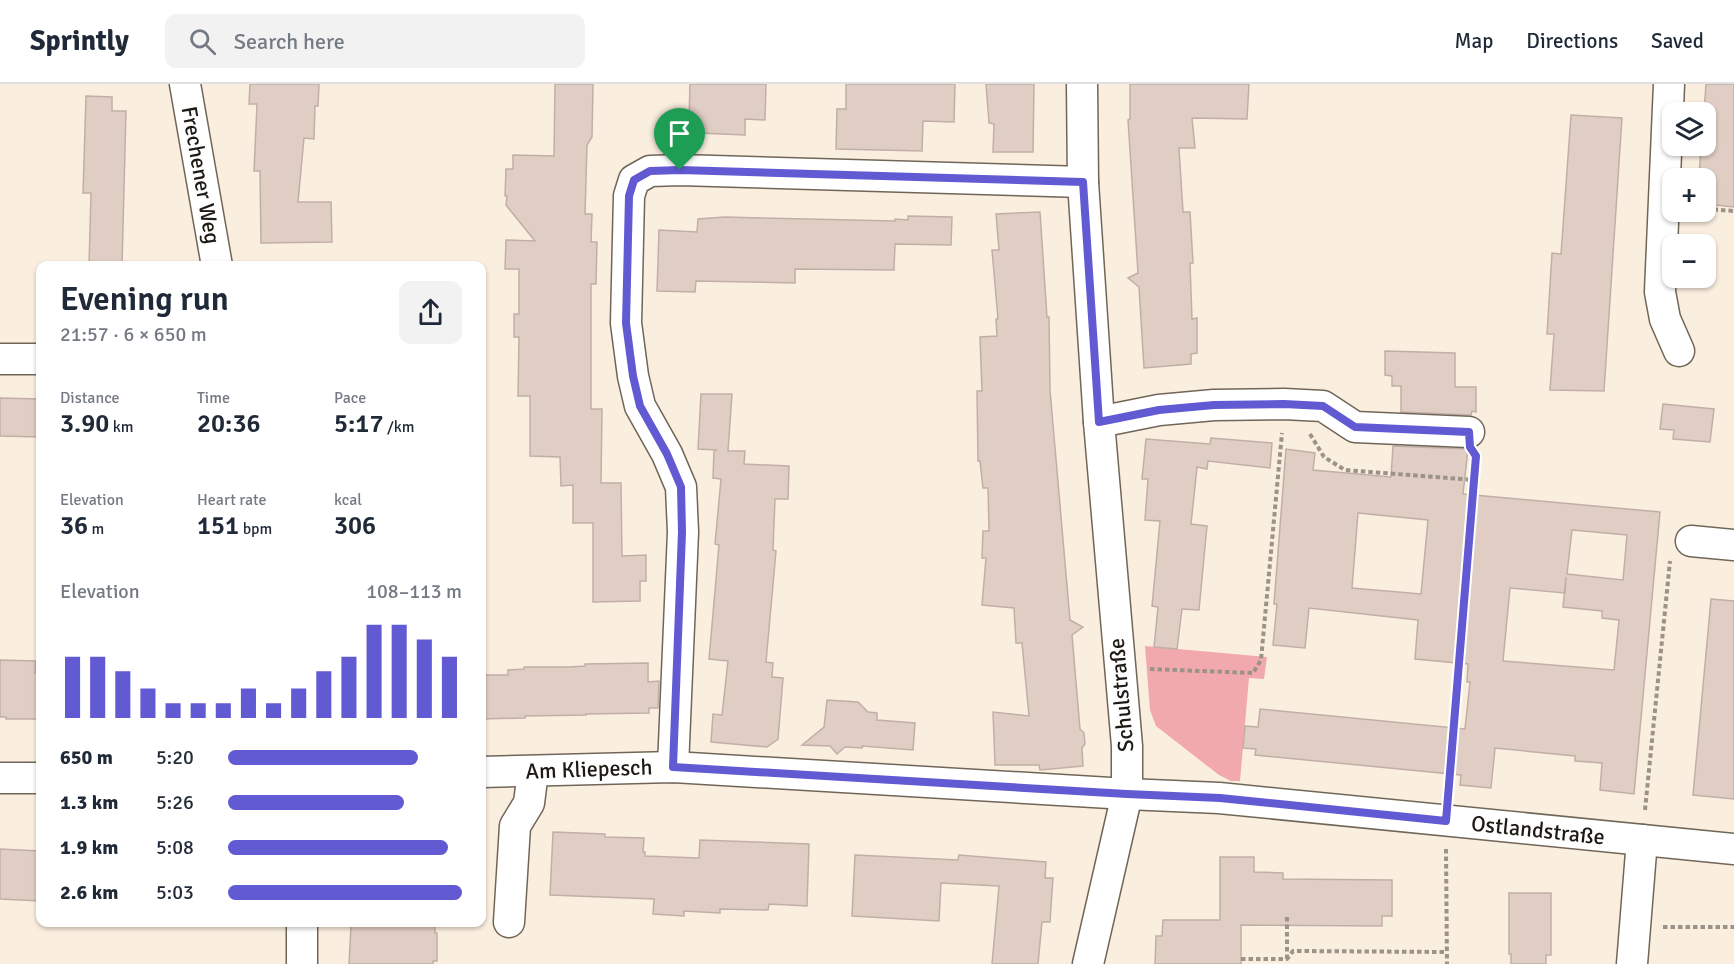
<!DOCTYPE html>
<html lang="en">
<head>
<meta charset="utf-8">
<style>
	body { margin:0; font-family:Signika,sans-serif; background:#f2f2f3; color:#1f2937; height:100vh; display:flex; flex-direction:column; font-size:22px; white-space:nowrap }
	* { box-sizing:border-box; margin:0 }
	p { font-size:20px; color:#747a83 }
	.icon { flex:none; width:33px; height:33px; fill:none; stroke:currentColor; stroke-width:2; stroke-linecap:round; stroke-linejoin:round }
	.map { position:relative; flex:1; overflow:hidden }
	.sheet { position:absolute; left:36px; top:177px; width:450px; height:666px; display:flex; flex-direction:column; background:#fff; border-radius:12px; box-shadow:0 2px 4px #0004 }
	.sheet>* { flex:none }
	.fabs { position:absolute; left:1662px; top:18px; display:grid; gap:12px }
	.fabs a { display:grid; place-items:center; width:54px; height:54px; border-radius:12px; background:#fff; box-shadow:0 2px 4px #0004; font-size:30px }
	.pin { position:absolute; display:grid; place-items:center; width:51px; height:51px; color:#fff; margin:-62px -26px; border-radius:50% 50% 50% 0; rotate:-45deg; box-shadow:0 0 6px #0007 }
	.pin .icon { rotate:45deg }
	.round { display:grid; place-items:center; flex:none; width:63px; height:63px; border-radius:12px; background:#f2f2f3 }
	.head { display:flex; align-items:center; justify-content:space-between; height:102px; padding:0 24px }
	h1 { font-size:33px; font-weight:600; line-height:45px }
	.metrics { display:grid; grid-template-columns:repeat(3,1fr); gap:9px; height:102px; padding:6px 24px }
	.metrics div { display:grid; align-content:center }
	.metrics b { font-size:26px; font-weight:600 }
	.metrics small { font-size:16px; font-weight:400 }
	.metrics p { font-size:16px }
	.chart { height:168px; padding:12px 24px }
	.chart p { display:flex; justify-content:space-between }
	.chart svg { width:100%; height:108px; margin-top:6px; stroke:#625ad3; stroke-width:6 }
	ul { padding:0 24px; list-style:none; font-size:20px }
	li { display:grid; grid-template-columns:96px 72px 1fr; align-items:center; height:45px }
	li i { height:15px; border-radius:8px; background:#625ad3 }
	header { display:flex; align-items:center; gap:36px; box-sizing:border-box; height:84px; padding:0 30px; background:#fff; border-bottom:2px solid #e0e1e3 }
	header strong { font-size:28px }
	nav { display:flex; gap:33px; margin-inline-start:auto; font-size:21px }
	.search { width:420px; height:54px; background:#f2f2f3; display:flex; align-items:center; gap:15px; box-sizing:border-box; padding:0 21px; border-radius:12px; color:#747a83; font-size:22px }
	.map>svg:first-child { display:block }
</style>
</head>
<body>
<header>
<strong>Sprintly</strong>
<div class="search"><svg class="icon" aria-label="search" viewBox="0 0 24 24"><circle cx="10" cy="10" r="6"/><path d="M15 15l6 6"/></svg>Search here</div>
<nav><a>Map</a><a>Directions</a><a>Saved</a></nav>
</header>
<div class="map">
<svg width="1734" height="880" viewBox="0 0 1734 880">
	<rect width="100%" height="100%" fill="#faeedf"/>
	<polygon fill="#f2a9ae" points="1145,562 1267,573 1264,595 1249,594 1240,697 1231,697 1219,691 1156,642 1150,626"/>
	<g fill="#e0cdc4" stroke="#c1afa7" stroke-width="1.5" fill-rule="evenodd">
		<polygon points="250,0 319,0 318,22 315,22 314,55 304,54 298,118 331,118 332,158 261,159 260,87 254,87 257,20 249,20"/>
		<polygon points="555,0 593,0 592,53 587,61 585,130 592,130 591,158 597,158 596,200 591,200 591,325 602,325 601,399 621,399 622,472 646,471 646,497 640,497 640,517 593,518 593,439 573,439 573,401 561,402 560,373 530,372 530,312 518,312 519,253 514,253 514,230 519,230 519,185 505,185 506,156 535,157 506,121 507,112 505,112 506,85 513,85 513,71 554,72"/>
		<polygon points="690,0 766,0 765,36 745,35 745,51 698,49 698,36 689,36"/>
		<polygon points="846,0 955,0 954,38 923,37 922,67 836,65 837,25 846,25"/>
		<polygon points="986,0 1034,0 1033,68 993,68 994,40 989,39"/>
		<polygon points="1130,0 1249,0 1247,35 1192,34 1195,64 1179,64 1183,128 1190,128 1193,179 1190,179 1192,235 1197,234 1197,269 1191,270 1191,280 1144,284 1139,203 1128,194 1138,189 1128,36 1130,35"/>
		<polygon points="1706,0 1734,0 1734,123 1706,120 1706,94 1699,94 1701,62 1706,62 1706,28 1704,28"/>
		<polygon points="86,12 112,13 112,27 126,27 122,182 89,182 91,109 83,109"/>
		<polygon points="1571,31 1622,34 1604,307 1550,306 1554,250 1547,250 1552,169 1561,170"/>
		<polygon points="1040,128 1047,233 1049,233 1050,306 1070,536 1083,543 1072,551 1080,645 1084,649 1085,660 1082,664 1083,682 1040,686 1039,681 995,681 993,628 1029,632 1022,559 1016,559 1014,524 982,521 986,474 982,474 983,447 989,447 988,404 983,404 980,377 978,377 977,307 982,307 980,253 997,252 996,235 998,235 992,166 999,166 996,130"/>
		<polygon points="908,132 952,133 951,161 895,160 894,186 795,185 795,199 696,197 695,208 657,207 659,146 697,148 698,135 724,133 895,137 895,135 908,136"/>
		<polygon points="1385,267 1455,269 1455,303 1476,303 1476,328 1472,327 1471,331 1401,328 1401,302 1392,302 1392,292 1385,291"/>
		<polygon points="701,310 732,310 728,367 745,367 744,380 789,382 788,415 775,415 773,466 776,467 766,578 773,579 772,593 783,594 778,655 767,663 711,658 713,630 722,631 728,577 709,575 719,461 715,460 721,395 713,394 714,366 717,366 698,365"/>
		<polygon points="0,314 40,315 40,353 0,352"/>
		<polygon points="1663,320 1714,325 1710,358 1673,355 1674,346 1660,345"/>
		<polygon points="1211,354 1272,359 1270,384 1208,377 1207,385 1197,383 1191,440 1207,442 1199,526 1182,525 1177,565 1154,563 1158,523 1152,522 1160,437 1145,436 1148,395 1142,395 1146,355 1210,360"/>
		<path d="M1393,362L1468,365L1463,410L1660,428L1634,710L1600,706L1602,679L1575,677V672L1495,664L1491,704L1460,701L1461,691L1255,671L1256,665L1243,664L1245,642L1258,643L1260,625L1465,645L1470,598H1467L1468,580L1415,575L1418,536L1309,524L1305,564L1273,561L1277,520H1274L1286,365L1315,369L1313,386L1391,393ZM1358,429L1428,436L1421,510L1352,504ZM1572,446L1627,451L1623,496L1567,490ZM1566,493L1563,523L1602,527V534L1619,536L1614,586L1503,577L1510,504L1565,509Z"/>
		<polygon points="1711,515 1734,517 1734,715 1693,711"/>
		<polygon points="0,576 36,577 35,589 40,589 40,635 6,635 6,633 0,633"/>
		<polygon points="648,579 648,598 659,597 658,624 649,624 649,629 586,630 586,631 525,632 525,634 482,635 482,591 508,591 508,586 524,585 524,583 569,583 585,582 585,580"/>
		<polygon points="827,616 858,618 868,628 877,629 877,636 915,639 913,666 862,662 862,664 845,663 837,670 830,662 802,661 824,643"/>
		<polygon points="553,748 605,750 605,753 644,754 643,768 645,768 645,772 699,774 700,756 809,760 807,822 769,820 768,826 720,825 720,829 684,827 684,832 653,830 654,815 550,811"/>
		<polygon points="0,765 40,767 40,817 0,815"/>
		<polygon points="855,771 958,776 959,771 1046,778 1045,794 1053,794 1050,838 1042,838 1038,880 992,880 999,802 941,799 939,837 852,832"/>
		<polygon points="1220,773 1254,773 1254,788 1283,789 1283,795 1392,796 1392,832 1382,832 1382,842 1241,841 1241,880 1155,880 1156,852 1162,852 1163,836 1220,836"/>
		<polygon points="1509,809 1551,809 1551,871 1546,871 1546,880 1511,880 1511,870 1509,870"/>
		<polygon points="357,838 435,838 435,849 437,849 437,877 433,877 433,880 349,880 351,842 357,842"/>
	</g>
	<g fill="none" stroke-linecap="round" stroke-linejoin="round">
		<g stroke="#706658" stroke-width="33">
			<g id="minor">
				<polyline points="185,0 217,182"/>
				<polyline points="1082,0 1083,98 1099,338 1127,662 1127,710 1088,880"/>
				<polyline points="1669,0 1660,208 1665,235 1679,267"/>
				<polyline points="0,275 40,275"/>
				<polyline points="1099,338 1159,326 1214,321 1284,320 1323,322 1355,343 1469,348"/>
				<polyline points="1691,457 1734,461"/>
				<polyline points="673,683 683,448 681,403 667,370 640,322 633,292 626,239 629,112 634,96 650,87 680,86 1083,98"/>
				<polyline points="482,688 673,683 1127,710 1219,714 1734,765"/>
				<polyline points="0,694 40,694"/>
				<polyline points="302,838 302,880"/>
				<polyline points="509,838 515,742 529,719 533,687"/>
				<polyline points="1632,880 1642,756"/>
			</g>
		</g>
		<g stroke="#9b9388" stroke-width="4" stroke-dasharray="4.5 3" stroke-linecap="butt">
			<polyline points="1706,125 1734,127"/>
			<polyline points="1310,350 1324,373 1345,386 1474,396"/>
			<polyline points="1150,585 1253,589 1261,576 1282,349"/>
			<polyline points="1449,707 1476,377"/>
			<polyline points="1645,726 1670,477"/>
			<polyline points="1446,765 1447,880"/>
			<polyline points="1663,843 1734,843"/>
			<polyline points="1241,875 1287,875 1293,867 1447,868"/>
			<polyline points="1287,875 1287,831"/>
		</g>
		<use href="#minor" stroke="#fff" stroke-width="30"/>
	</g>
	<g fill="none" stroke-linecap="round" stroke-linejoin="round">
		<g stroke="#fff" stroke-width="12">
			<polygon id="route" points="680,86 1083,98 1099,338 1159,326 1214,321 1284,320 1323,322 1355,343 1469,348 1470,363 1476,372 1446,737 1220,714 1127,710 673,683 682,448 681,403 667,370 640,322 633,292 626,239 629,112 634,96 650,87"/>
		</g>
		<use href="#route" stroke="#625ad3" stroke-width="8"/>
	</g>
	<g text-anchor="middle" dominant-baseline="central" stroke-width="4.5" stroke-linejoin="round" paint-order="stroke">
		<g font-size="22" fill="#1d1913" stroke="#fdfdfd">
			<text transform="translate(201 91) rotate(80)">Frechener Weg</text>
			<text transform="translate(1121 611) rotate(-95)">Schulstraße</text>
			<text transform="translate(589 685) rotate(-2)">Am Kliepesch</text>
			<text transform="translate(1538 746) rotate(6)">Ostlandstraße</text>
		</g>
	</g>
</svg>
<div class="fabs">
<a><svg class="icon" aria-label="layers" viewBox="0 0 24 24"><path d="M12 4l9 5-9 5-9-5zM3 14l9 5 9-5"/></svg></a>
<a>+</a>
<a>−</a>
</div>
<div class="pin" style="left:680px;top:86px;background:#1e9e55"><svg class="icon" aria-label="arrive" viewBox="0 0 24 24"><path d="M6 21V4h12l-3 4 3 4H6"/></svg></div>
<section class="sheet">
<div class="head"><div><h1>Evening run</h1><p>21:57 · 6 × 650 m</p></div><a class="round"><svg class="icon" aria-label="share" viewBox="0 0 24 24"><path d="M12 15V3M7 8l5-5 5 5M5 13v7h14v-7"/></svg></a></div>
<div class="metrics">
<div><p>Distance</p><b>3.90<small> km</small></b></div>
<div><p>Time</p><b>20:36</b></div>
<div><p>Pace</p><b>5:17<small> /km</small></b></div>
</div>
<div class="metrics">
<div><p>Elevation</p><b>36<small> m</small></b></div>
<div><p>Heart rate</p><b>151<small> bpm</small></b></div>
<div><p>kcal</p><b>306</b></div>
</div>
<div class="chart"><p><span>Elevation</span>108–113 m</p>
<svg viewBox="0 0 160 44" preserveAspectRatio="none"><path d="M5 44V19M15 44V19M25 44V25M35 44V32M45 44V38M55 44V38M65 44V38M75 44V32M85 44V38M95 44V32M105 44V25M115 44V19M125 44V6M135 44V6M145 44V12M155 44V19"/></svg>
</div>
<ul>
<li><b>650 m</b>5:20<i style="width:81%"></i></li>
<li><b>1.3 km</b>5:26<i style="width:75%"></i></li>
<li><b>1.9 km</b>5:08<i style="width:94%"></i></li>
<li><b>2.6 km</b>5:03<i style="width:100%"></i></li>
</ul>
</section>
</div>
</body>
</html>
